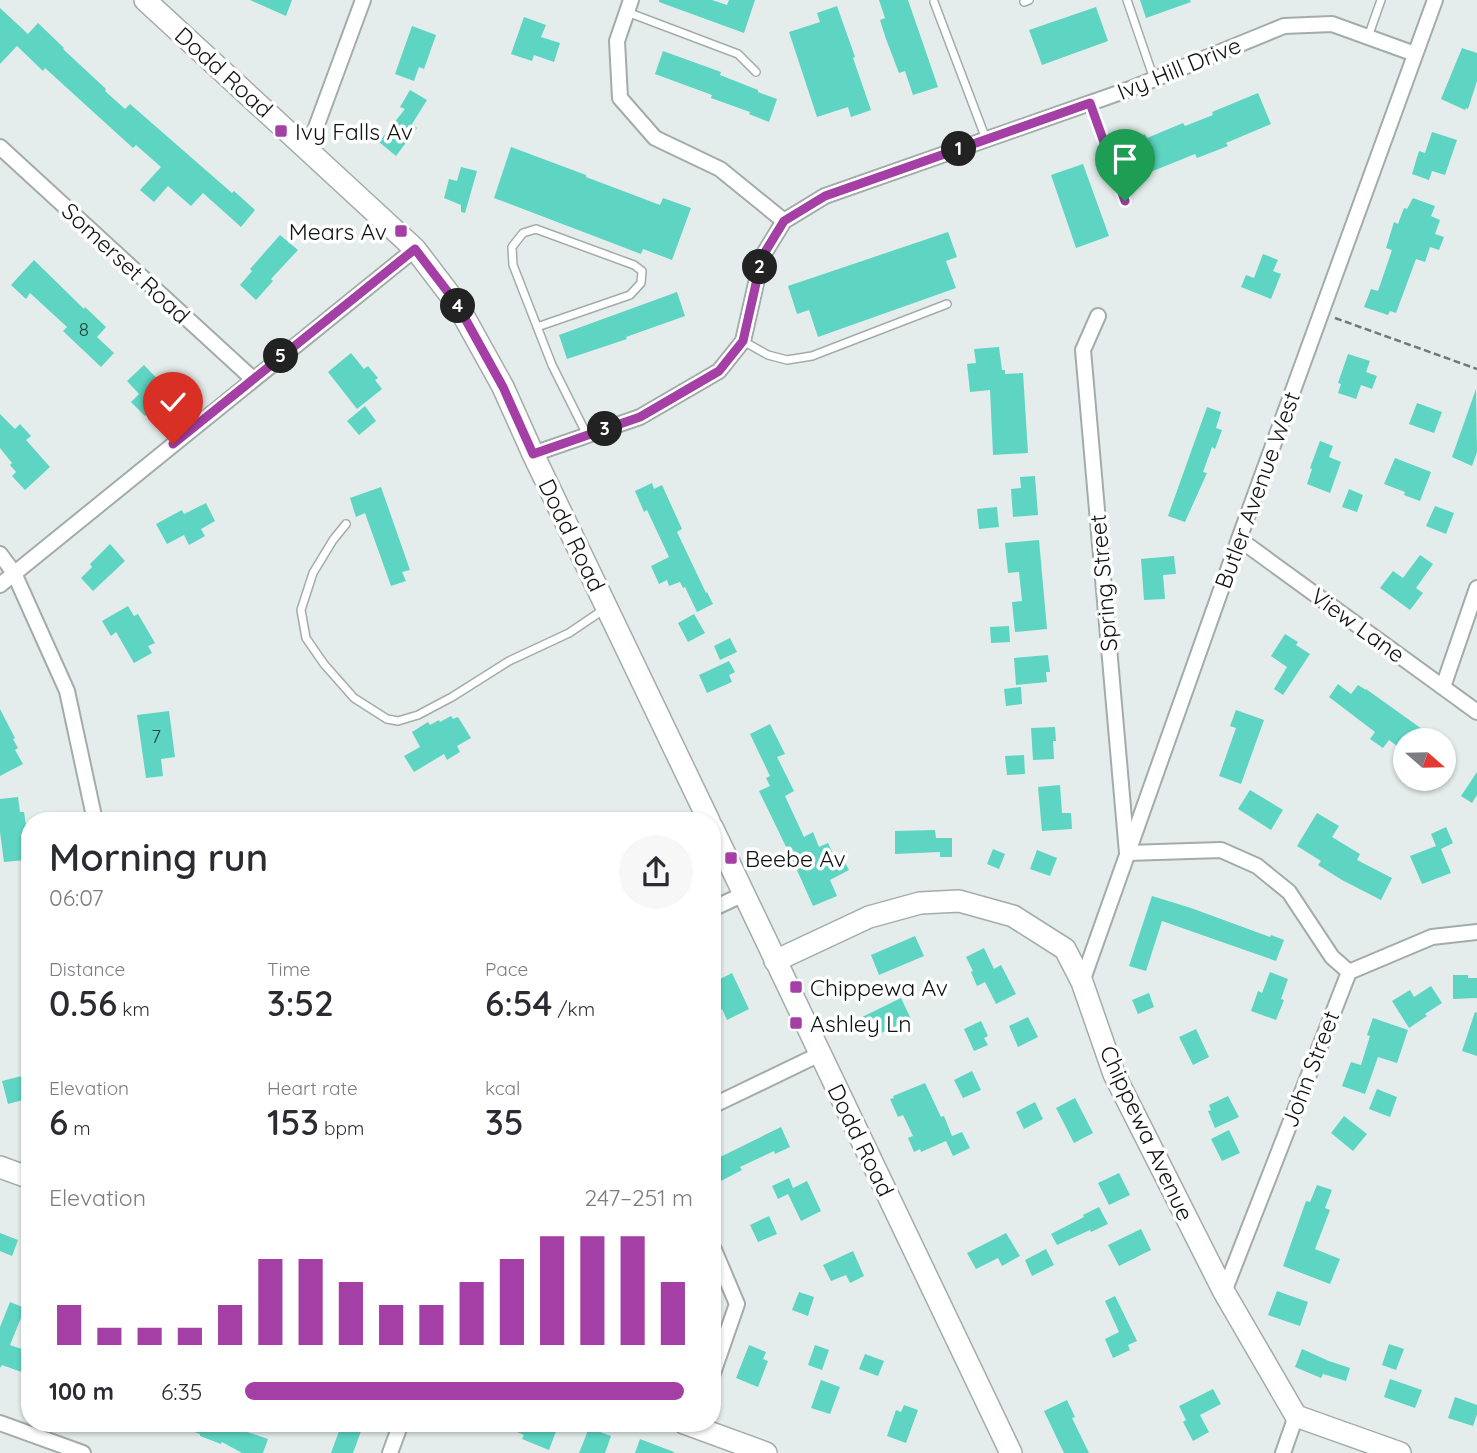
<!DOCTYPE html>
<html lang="en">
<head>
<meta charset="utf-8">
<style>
	body { margin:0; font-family:Quicksand,sans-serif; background:#f7f7f7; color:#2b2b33; height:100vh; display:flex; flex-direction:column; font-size:26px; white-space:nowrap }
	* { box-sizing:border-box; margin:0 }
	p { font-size:23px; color:#7c7c81 }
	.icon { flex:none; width:38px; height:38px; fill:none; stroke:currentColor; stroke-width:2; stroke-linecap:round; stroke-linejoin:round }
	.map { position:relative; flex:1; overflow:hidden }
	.sheet { position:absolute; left:21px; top:812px; width:700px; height:620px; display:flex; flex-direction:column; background:#fff; border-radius:28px; box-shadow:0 2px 5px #0004 }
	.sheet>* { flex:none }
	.needle { width:46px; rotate:110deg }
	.tools { position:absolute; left:1393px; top:728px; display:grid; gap:14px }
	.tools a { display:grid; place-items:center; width:63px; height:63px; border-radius:50%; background:#fff; box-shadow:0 2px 5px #0004; font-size:35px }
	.pin { position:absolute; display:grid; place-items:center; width:60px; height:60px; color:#fff; margin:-72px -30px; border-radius:50% 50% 50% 0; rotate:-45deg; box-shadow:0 0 7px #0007 }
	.pin .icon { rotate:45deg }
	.km { position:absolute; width:35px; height:35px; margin:-18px; border-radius:50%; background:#222; color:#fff; font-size:19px; line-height:35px; text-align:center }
	.round { display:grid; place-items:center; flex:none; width:74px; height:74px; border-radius:37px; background:#f7f7f7 }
	.headline { display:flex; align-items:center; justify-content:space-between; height:119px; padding:0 28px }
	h1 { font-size:38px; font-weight:600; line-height:52px }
	.stats { display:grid; grid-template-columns:repeat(3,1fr); gap:10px; height:119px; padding:7px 28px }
	.stats div { display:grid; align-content:center }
	.stats b { font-size:35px; font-weight:600 }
	.stats small { font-size:19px; font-weight:400 }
	.stats p { font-size:19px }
	.chart { height:196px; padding:14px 28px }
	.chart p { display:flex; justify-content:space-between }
	.chart svg { width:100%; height:126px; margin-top:7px; stroke:#a33fa5; stroke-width:6 }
	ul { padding:0 28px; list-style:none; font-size:23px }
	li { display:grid; grid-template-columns:112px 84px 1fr; align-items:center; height:52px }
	li i { height:18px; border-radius:9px; background:#a33fa5 }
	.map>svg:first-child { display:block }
</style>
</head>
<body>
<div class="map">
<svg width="1477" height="1453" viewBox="0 0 1477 1453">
	<rect width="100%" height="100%" fill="#e4edeb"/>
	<g fill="#5dd5c2">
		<polygon points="250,0 292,0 286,16"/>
		<polygon points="659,0 712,0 727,5 729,0 755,0 744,33 659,2"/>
		<polygon points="879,0 908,0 938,87 913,95 905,71 899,73 886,39 880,20 885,18"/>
		<polygon points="1140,0 1190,0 1191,2 1146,18"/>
		<polygon points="837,6 855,57 853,58 871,110 851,117 848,107 817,117 789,32 820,22 817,13"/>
		<polygon points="1096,7 1108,41 1042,65 1029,30"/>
		<polygon points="0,8 28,34 38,23 64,48 63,49 106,89 105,91 125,109 130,104 232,193 234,191 255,210 241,227 203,193 191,206 168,186 154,202 140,190 161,167 136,145 133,148 45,68 43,71 17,46 0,64"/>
		<polygon points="524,17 546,25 541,37 560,43 554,62 534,55 532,61 511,54"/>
		<polygon points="412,26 436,35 424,69 419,67 414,81 395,74"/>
		<polygon points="1462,48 1477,53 1477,81 1468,109 1466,108 1465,110 1441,99"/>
		<polygon points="663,51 721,72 720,75 758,90 758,92 777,99 769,122 749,114 750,112 711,98 712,95 655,74"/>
		<polygon points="410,90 427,100 412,124 417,128 396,156 379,142 405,109 400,107"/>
		<polygon points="1258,93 1271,124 1226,143 1228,146 1197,158 1195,154 1148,173 1134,138 1145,134 1147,138 1183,123 1185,126 1213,115 1212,112"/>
		<polygon points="1432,132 1457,140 1445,175 1432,171 1429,180 1412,174 1419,151 1425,153"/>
		<polygon points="511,147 586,175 586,177 660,205 663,198 691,208 672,260 643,249 641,254 494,198"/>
		<polygon points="1083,164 1109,236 1076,248 1051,175"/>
		<polygon points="461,167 477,171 465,213 461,212 461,205 444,198 449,179 457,181"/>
		<polygon points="1413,198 1435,206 1431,216 1440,220 1435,234 1444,237 1439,250 1430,247 1425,262 1416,259 1396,313 1390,311 1388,315 1364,307 1371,289 1378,291 1392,250 1386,248 1394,222 1398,224 1404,208 1407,209"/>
		<polygon points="948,232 957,257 946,261 956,288 818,337 809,310 797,314 788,286"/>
		<polygon points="280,235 298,250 271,279 273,281 256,300 240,285 252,271 250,269"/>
		<polygon points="1263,254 1278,260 1273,271 1281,274 1271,299 1241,287 1246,275 1254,278"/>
		<polygon points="34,260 84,309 85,307 106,327 97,337 114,353 101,367 63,331 67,327 30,293 26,299 11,285"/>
		<polygon points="677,292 685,316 626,337 627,339 567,359 559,335"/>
		<polygon points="999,347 1002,370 1005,370 1005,374 1023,373 1028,453 993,455 990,390 970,392 967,364 976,363 974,349"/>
		<polygon points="351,353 364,369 368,366 378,378 375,380 382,389 357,409 328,372"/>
		<polygon points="1348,354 1370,361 1366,372 1377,376 1372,389 1361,385 1356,399 1338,393 1341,384 1338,383"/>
		<polygon points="144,365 170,392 145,416 131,402 139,394 127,381"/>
		<polygon points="1476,389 1477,452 1472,466 1452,457"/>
		<polygon points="1417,403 1442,412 1434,433 1409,424"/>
		<polygon points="365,406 376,421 359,435 347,421"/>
		<polygon points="1207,407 1221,412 1216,428 1222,430 1215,449 1212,447 1203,472 1207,473 1185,522 1168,516"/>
		<polygon points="0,414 15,429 20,424 31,436 26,440 50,467 25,490 12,476 16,472 10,465 12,463 0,448"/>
		<polygon points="1320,441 1333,446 1329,457 1341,462 1330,493 1307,484 1312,469 1310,468"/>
		<polygon points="1395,458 1431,472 1420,501 1404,495 1405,492 1384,484"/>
		<polygon points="1035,476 1038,515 1013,517 1011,489 1021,488 1020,477"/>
		<polygon points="652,483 654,489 662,485 682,529 677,532 706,593 707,592 713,604 697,612 685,587 683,588 680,582 669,586 667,580 659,584 651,566 669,557 647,510 644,512 635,491"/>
		<polygon points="381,487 410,570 402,572 406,581 391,586 365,513 356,517 350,498"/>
		<polygon points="1349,489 1363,495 1357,512 1342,507"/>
		<polygon points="206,503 215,521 201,529 205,536 189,545 184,535 167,544 156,524 182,510 184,514"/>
		<polygon points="1435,506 1454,513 1446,534 1426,526"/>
		<polygon points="997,507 999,527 979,529 977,509"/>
		<polygon points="1039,540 1047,629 1015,632 1012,602 1022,601 1019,572 1008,573 1005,543"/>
		<polygon points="110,544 125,561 93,591 81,578 92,567 90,564"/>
		<polygon points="1420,555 1433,564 1416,588 1423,593 1410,610 1380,588 1393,571 1403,578"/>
		<polygon points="1174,556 1176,574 1163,575 1165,599 1144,600 1141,559"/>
		<polygon points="128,606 134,616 138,614 155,643 148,646 152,653 134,663 116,632 111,636 102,621"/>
		<polygon points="694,614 705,633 688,642 678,623"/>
		<polygon points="1009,626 1010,642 991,643 990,627"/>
		<polygon points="1285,634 1298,642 1296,645 1310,654 1283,695 1274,689 1287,667 1271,656"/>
		<polygon points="730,638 737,652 720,660 714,646"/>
		<polygon points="1048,655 1050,672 1046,672 1047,682 1016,685 1014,658"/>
		<polygon points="729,661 735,672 729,675 732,682 707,693 699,675"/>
		<polygon points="1338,684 1351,694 1358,685 1366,690 1366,689 1422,729 1421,730 1434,740 1405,740 1405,752 1389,740 1383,748 1370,739 1375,732 1329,697"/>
		<polygon points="1021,687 1022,704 1006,706 1004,689"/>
		<polygon points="0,709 15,738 13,739 18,748 15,750 23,764 0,776"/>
		<polygon points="1236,710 1264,720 1241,784 1219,776 1236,728 1230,726"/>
		<polygon points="169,711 175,757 161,759 163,776 146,778 137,715"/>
		<polygon points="451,716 453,719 458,717 471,738 457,746 460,752 447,760 444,754 414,772 404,756 420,747 412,732 428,722 430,725 439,720 440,722"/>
		<polygon points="770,724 785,754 777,757 794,791 785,796 804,837 813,832 819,847 828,843 835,858 841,855 849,870 830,880 837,896 813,906 792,859 759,791 770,786 766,778 770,776 750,734"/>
		<polygon points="1055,727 1056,741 1053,741 1054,759 1033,760 1031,728"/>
		<polygon points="1024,755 1025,774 1007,775 1005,756"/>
		<polygon points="1477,772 1477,795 1472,803 1461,796"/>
		<polygon points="1060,785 1062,813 1071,813 1072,829 1042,831 1038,787"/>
		<polygon points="1250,790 1283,810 1271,830 1238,809"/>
		<polygon points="18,797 20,812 24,812 27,833 21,834 25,860 4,862 0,832 0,799"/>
		<polygon points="1317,813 1339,826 1332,837 1360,854 1357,860 1392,878 1381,900 1342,880 1318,865 1321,861 1297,846"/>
		<polygon points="1446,827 1453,843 1441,849 1451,873 1422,884 1410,856 1436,846 1431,834"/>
		<polygon points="935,830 936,838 952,838 952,857 940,857 940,852 895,854 895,831"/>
		<polygon points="993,849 1005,854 999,869 987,864"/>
		<polygon points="1037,850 1057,858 1050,876 1030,869"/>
		<polygon points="1152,896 1191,908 1270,937 1271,935 1284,940 1276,961 1162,921 1146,971 1129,966"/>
		<polygon points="915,936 924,956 879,975 871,955"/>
		<polygon points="984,948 994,969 1001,965 1016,994 996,1004 985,982 977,986 971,972 973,971 966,957"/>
		<polygon points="1270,972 1288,979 1281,999 1284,1000 1276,1020 1251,1011 1258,991 1262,993"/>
		<polygon points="732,973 749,1009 727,1020 722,1009 712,1013 712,983"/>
		<polygon points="1453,975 1468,975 1468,978 1477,978 1477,998 1453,999"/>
		<polygon points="1431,986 1442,1003 1425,1014 1427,1016 1409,1028 1392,1001 1410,990 1414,997"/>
		<polygon points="1149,993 1154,1007 1138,1014 1132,1000"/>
		<polygon points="901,998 911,1019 868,1039 858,1019"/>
		<polygon points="1475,1012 1477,1013 1477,1056 1462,1051"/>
		<polygon points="1028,1017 1038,1037 1018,1047 1009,1026"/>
		<polygon points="1373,1018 1408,1030 1397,1063 1378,1057 1365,1094 1342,1086 1351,1062 1361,1065 1370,1036 1367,1035"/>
		<polygon points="981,1021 988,1036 984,1038 988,1045 974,1051 964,1029"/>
		<polygon points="1196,1029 1209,1057 1193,1065 1179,1037"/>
		<polygon points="972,1071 981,1090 963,1098 954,1080"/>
		<polygon points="30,1074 30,1098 8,1104 2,1081"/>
		<polygon points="925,1083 941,1117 944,1116 952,1136 962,1132 970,1148 953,1156 946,1141 921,1152 920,1149 914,1152 908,1138 913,1136 903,1115 898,1117 890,1099 894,1098 893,1096"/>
		<polygon points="1377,1089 1397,1097 1390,1117 1369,1109"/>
		<polygon points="1228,1096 1239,1117 1215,1128 1208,1111 1211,1110 1209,1105"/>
		<polygon points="1075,1098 1093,1133 1074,1143 1056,1108"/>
		<polygon points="1035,1102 1043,1119 1024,1129 1016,1112"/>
		<polygon points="1344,1116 1367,1134 1353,1151 1331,1133"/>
		<polygon points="781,1127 790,1147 775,1154 774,1151 740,1167 742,1170 719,1182 712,1168 712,1161"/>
		<polygon points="1229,1130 1240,1153 1222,1161 1211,1139"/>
		<polygon points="1119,1173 1130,1195 1109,1205 1098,1183"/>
		<polygon points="789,1178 793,1188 807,1181 821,1211 801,1221 788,1194 778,1199 772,1186"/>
		<polygon points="1317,1185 1332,1190 1325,1208 1330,1210 1315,1249 1340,1259 1330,1284 1283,1266 1306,1201 1310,1202"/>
		<polygon points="1099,1207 1108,1224 1091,1232 1090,1230 1057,1245 1051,1234 1084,1217 1083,1215"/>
		<polygon points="769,1216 777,1234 758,1242 750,1225"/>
		<polygon points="1141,1229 1151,1250 1119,1266 1108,1245"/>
		<polygon points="0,1233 18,1240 12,1256 0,1251"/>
		<polygon points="1006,1233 1020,1256 1002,1266 998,1258 976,1269 967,1253"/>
		<polygon points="1046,1249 1054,1265 1032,1276 1025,1260"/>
		<polygon points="853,1251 864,1276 850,1283 846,1275 831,1281 823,1265"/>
		<polygon points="1277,1291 1308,1302 1300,1326 1268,1315"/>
		<polygon points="799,1292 814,1297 808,1316 792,1310"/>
		<polygon points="1115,1296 1137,1341 1128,1345 1130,1350 1113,1358 1105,1339 1119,1332 1105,1301"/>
		<polygon points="10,1302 25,1308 10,1345 30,1352 30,1375 2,1365 0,1368 0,1327"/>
		<polygon points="1389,1344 1404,1349 1396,1370 1382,1365"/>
		<polygon points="749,1345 766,1352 763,1359 768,1361 758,1387 736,1378"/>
		<polygon points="815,1345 829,1350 822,1370 808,1365"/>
		<polygon points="1302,1349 1329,1361 1350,1368 1346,1381 1323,1374 1321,1378 1295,1367"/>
		<polygon points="865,1354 884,1361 878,1376 859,1369"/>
		<polygon points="1390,1379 1422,1390 1415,1408 1384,1397"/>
		<polygon points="821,1380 840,1387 830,1414 811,1408"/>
		<polygon points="1213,1389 1221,1404 1200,1415 1209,1432 1193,1441 1183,1422 1186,1420 1179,1406"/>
		<polygon points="1455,1397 1477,1405 1477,1414 1473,1426 1448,1418"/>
		<polygon points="1067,1400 1075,1417 1072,1418 1089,1453 1064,1453 1044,1411"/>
		<polygon points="904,1405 918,1410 906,1443 887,1436 896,1410 901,1412"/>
		<polygon points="175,1423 221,1423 268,1439 263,1453 242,1453 222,1442 221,1444 200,1436 200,1434 175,1425"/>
		<polygon points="342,1423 364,1423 353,1453 331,1453"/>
		<polygon points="521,1423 559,1423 549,1450 522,1439 524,1435 517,1432"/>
		<polygon points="589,1428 611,1436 605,1453 579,1453"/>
		<polygon points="640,1439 674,1452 674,1453 635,1453"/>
	</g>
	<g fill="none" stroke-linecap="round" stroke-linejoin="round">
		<g stroke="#a4acaa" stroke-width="10">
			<g id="lane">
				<polyline points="1127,0 1154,79"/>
				<polyline points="934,2 986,139"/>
				<polyline points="1024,2 1029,0"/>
				<polyline points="627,12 738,54 756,72"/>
				<polyline points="1368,37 1381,0"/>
				<polyline points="1090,104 1125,201"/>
				<polyline points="537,327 630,295 641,283 642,271 634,265 536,229 523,233 512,247 513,265 552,365 587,435"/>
				<polyline points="743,341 768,355 787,360 812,356 947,304"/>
				<polyline points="346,524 333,540 313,573 301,610 306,638 324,664 354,698 387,719 398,721 418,715 452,697 509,661 569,633 606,608"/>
			</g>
		</g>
		<g stroke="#a4acaa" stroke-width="18">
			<g id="street">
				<polyline points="631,0 617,41 620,98 655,138 720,169 784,221"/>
				<polyline points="0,147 253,379"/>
				<polyline points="308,149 363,0"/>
				<polyline points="1098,316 1083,350 1127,853 1221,850 1257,866 1289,892 1332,957 1349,972"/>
				<polyline points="533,454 640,417 719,371 743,341 762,257 784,221 825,196 1130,89 1284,26 1332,24 1415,54"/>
				<polyline points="1239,539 1477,712"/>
				<polyline points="0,554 14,573 67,691 95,821"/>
				<polyline points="0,585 415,249"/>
				<polyline points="1443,687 1477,588"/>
				<polyline points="712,909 744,894"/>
				<polyline points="1082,982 1239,539 1435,0"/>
				<polyline points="712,1106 820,1054"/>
				<polyline points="712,1245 737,1304 712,1376"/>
				<polyline points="1224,1292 1349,972 1432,937 1477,932"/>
				<polyline points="0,1423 83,1453"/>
				<polyline points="390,1453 401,1423"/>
				<polyline points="1283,1453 1296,1416"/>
			</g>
		</g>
		<g stroke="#a4acaa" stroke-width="24">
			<g id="secondary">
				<polyline points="145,0 415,249 457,304 503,387 533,454 709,821"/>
				<polyline points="712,827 1011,1453"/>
				<polyline points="775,961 869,917 920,903 959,901 1013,916 1065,949 1082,982 1114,1074 1224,1292 1296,1416 1400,1453"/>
				<polyline points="0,1167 30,1178"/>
				<polyline points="684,1423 766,1453"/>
			</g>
		</g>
		<polyline stroke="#727876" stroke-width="2.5" stroke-dasharray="7 3.5" stroke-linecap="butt" points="1335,318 1477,369"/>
		<use href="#lane" stroke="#fff" stroke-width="7"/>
		<use href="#street" stroke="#fff" stroke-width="14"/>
		<use href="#secondary" stroke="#fff" stroke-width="21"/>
	</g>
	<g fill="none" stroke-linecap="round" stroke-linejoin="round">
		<g stroke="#fff" stroke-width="14">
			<polyline id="route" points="173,444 415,249 457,304 503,387 533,454 640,417 719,371 743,341 762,257 784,221 825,196 1090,103 1125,201"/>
		</g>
		<use href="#route" stroke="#a33fa5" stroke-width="9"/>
	</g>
	<g fill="#a33fa5" stroke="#fff" stroke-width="2.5">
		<rect x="274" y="124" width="14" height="14" rx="3.5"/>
		<rect x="394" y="224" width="14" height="14" rx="3.5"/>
		<rect x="724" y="851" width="14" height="14" rx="3.5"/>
		<rect x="789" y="980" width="14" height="14" rx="3.5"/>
		<rect x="789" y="1016" width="14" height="14" rx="3.5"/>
	</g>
	<g text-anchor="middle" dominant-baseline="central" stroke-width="7" stroke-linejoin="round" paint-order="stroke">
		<g font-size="19" fill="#23443e">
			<text x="84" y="329">8</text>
			<text x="156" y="736">7</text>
		</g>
		<g font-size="23" fill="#101312" stroke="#fff">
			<text transform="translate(1179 68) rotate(-22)">Ivy Hill Drive</text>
			<text transform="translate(224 72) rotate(42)">Dodd Road</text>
			<text transform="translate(126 263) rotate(43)">Somerset Road</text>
			<text transform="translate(1257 490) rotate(-70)">Butler Avenue West</text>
			<text transform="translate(572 535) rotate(64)">Dodd Road</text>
			<text transform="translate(1103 583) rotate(-95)">Spring Street</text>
			<text transform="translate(1358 625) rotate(36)">View Lane</text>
			<text transform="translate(1310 1069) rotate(-69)">John Street</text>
			<text transform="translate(1147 1133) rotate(65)">Chippewa Avenue</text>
			<text transform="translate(861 1140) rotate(64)">Dodd Road</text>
		</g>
		<g font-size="23" fill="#101312" stroke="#fff" text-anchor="start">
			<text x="295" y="131">Ivy Falls Av</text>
			<text x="387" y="231" text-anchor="end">Mears Av</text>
			<text x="745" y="858">Beebe Av</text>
			<text x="810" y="987">Chippewa Av</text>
			<text x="810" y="1023">Ashley Ln</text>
		</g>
	</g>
</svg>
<div class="tools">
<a><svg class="needle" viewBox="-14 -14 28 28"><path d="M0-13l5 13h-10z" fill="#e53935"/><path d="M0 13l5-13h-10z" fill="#7c7c81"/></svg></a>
</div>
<div class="pin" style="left:1125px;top:201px;background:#1e9e55"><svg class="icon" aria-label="arrive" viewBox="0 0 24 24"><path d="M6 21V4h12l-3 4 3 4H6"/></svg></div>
<div class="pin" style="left:173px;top:444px;background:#d93025"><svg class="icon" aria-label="check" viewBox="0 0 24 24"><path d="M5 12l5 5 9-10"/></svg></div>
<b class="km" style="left:959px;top:149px">1</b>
<b class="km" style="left:760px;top:267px">2</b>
<b class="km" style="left:605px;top:429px">3</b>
<b class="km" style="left:458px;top:306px">4</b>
<b class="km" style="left:281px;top:356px">5</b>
<section class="sheet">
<div class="headline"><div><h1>Morning run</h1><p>06:07</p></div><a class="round"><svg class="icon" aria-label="share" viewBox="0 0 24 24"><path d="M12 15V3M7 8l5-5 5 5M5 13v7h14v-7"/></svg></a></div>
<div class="stats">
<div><p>Distance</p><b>0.56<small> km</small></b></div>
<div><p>Time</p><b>3:52</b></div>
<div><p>Pace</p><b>6:54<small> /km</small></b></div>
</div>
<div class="stats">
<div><p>Elevation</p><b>6<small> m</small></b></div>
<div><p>Heart rate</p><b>153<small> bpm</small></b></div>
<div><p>kcal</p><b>35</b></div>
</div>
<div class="chart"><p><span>Elevation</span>247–251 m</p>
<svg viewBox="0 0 160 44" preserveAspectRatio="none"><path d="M5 44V30M15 44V38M25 44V38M35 44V38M45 44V30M55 44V14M65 44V14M75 44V22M85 44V30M95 44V30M105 44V22M115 44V14M125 44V6M135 44V6M145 44V6M155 44V22"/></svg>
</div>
<ul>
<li><b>100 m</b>6:35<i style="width:98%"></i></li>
</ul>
</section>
</div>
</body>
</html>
